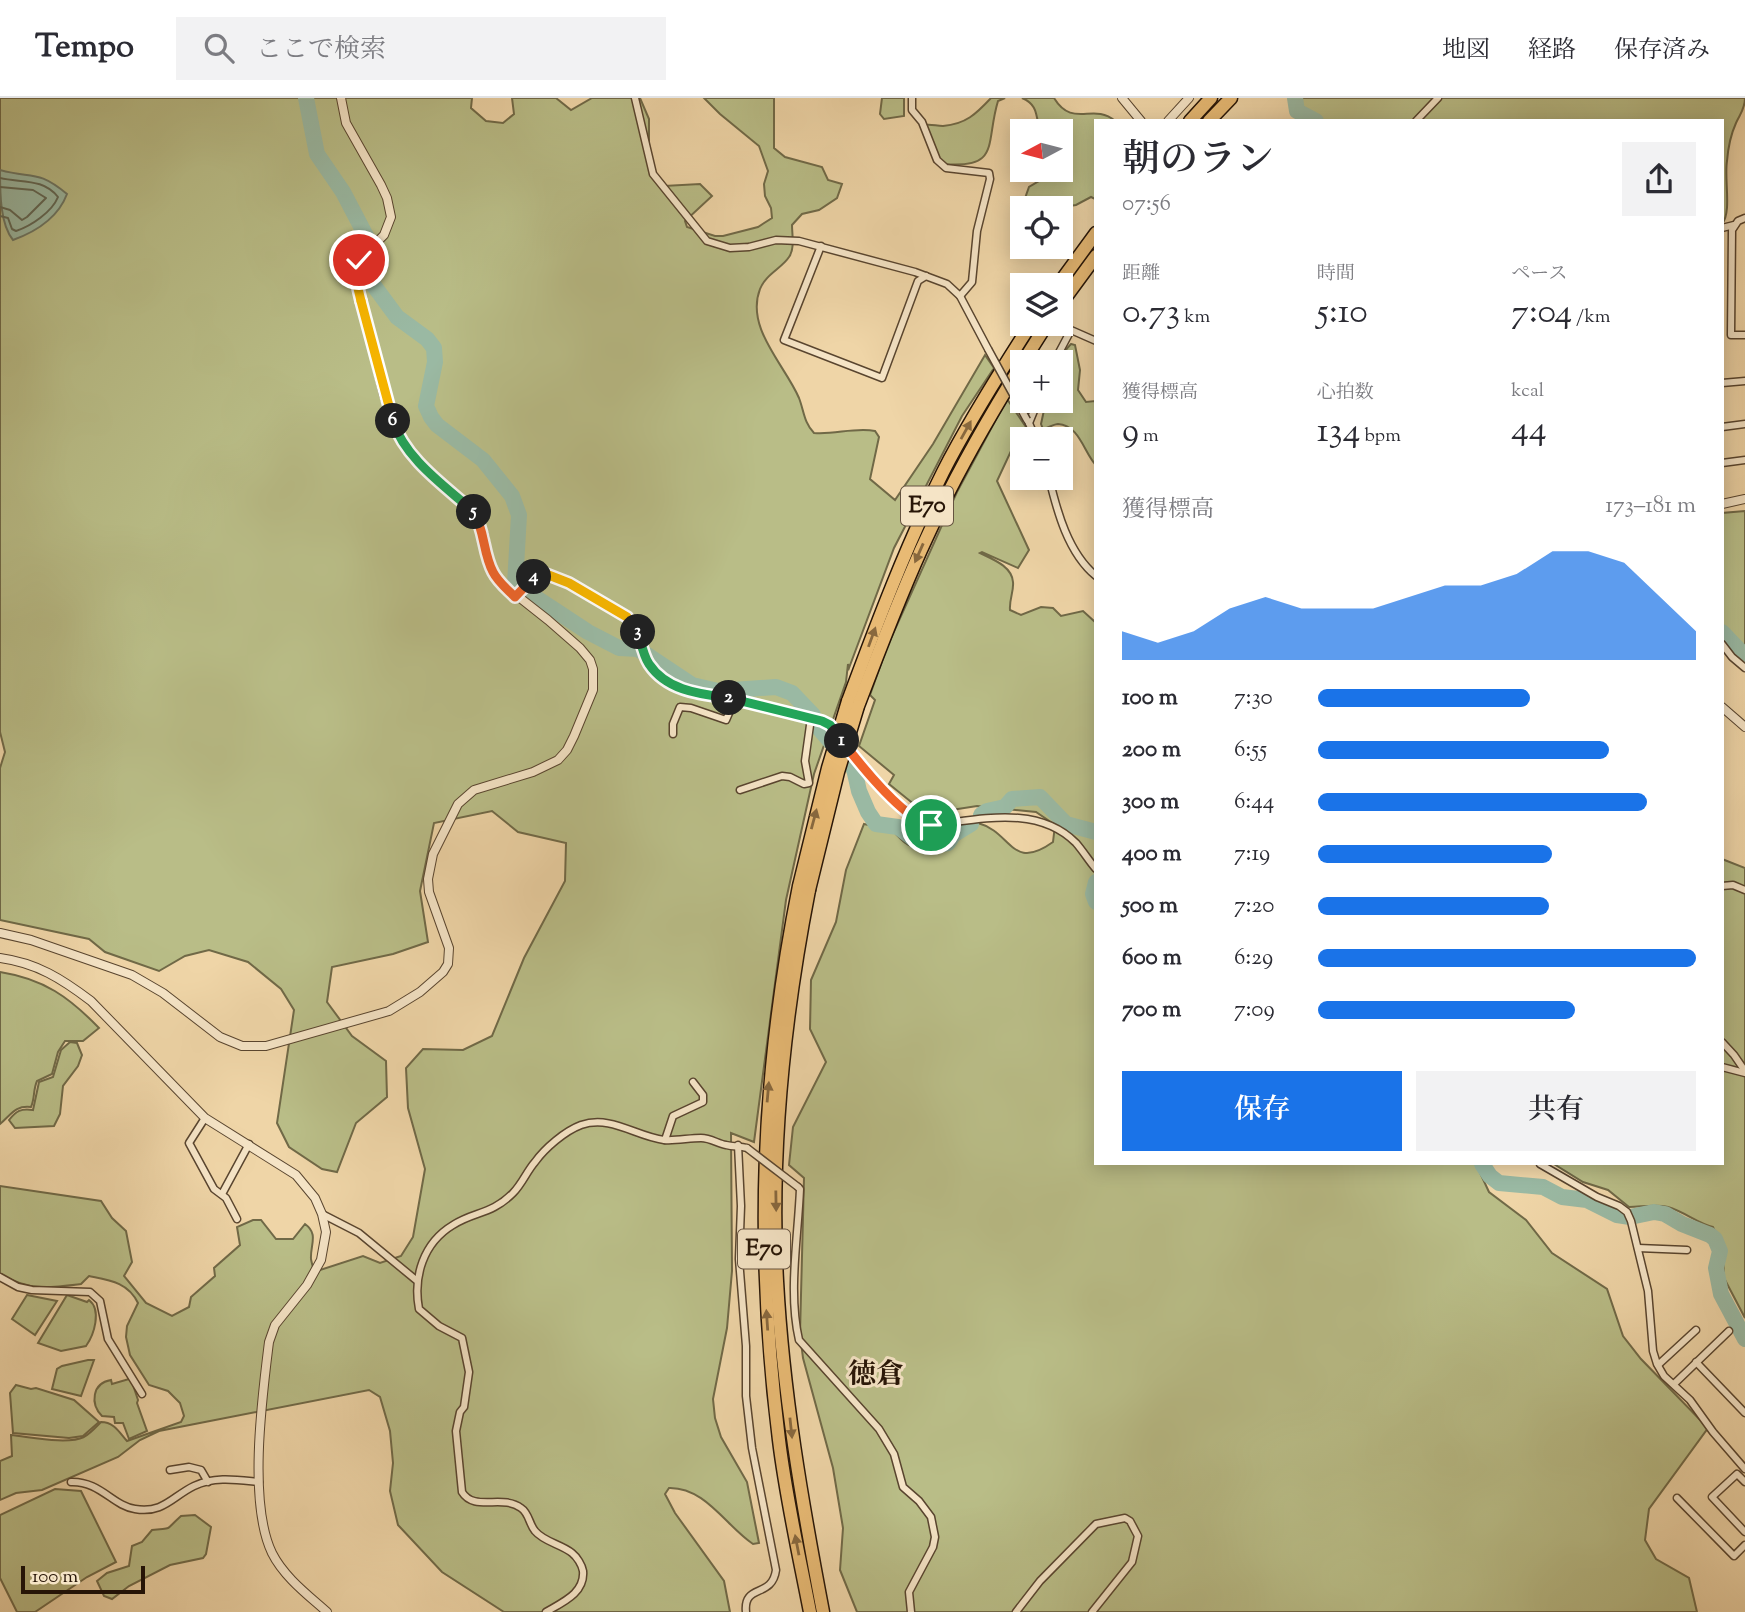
<!DOCTYPE html>
<html lang="ja">
<head>
<meta charset="utf-8">
<style>
	body { margin:0; font-family:"Sorts Mill Goudy","Noto Serif JP",serif; background:#f2f2f3; color:#2b2b33; height:100vh; display:flex; flex-direction:column; font-size:26px; white-space:nowrap }
	* { box-sizing:border-box; margin:0 }
	p { font-size:23px; color:#7c7c81 }
	.icon { flex:none; width:38px; height:38px; fill:none; stroke:currentColor; stroke-width:2; stroke-linecap:round; stroke-linejoin:round }
	.map { position:relative; flex:1; overflow:hidden }
	.side { position:absolute; left:1094px; top:21px; width:630px; height:1046px; display:flex; flex-direction:column; background:#fff; border-radius:0px; box-shadow:0 4px 18px #0003 }
	.side>* { flex:none }
	.needle { width:46px; rotate:263deg }
	.fabs { position:absolute; left:1010px; top:21px; display:grid; gap:14px }
	.fabs a { display:grid; place-items:center; width:63px; height:63px; border-radius:0px; background:#fff; box-shadow:0 4px 18px #0003; font-size:35px }
	.scale { position:absolute; left:21px; bottom:18px; width:124px; box-sizing:border-box; padding-left:7px; border:4px solid #271507; border-top:0; font-size:19px; line-height:24px; white-space:nowrap; color:#271507; -webkit-text-stroke:5px #f5e4c6; paint-order:stroke }
	.pin { position:absolute; display:grid; place-items:center; width:60px; height:60px; color:#fff; margin:-30px; border:4px solid #fff; border-radius:50%; box-shadow:0 2px 7px #0007 }
	.km { position:absolute; width:35px; height:35px; margin:-18px; border-radius:50%; background:#222; color:#fff; font-size:19px; line-height:35px; text-align:center }
	.round { display:grid; place-items:center; flex:none; width:74px; height:74px; border-radius:0px; background:#f2f2f3 }
	.overview { display:flex; align-items:center; justify-content:space-between; height:119px; padding:0 28px }
	h1 { font-size:38px; font-weight:600; line-height:52px }
	.stats { display:grid; grid-template-columns:repeat(3,1fr); gap:10px; height:119px; padding:7px 28px }
	.stats div { display:grid; align-content:center }
	.stats b { font-size:35px; font-weight:600 }
	.stats small { font-size:19px; font-weight:400 }
	.stats p { font-size:19px }
	.chart { height:196px; padding:14px 28px }
	.chart p { display:flex; justify-content:space-between }
	.chart svg { width:100%; height:126px; margin-top:7px; fill:#1a73e8; opacity:.7 }
	.action { display:flex; gap:14px; margin-top:auto; padding:14px 28px }
	.action a { flex:1; height:80px; border-radius:0px; background:#1a73e8; color:#fff; font-size:28px; font-weight:600; line-height:80px; text-align:center }
	.action a+a { background:#f2f2f3; color:#2b2b33 }
	ul { padding:0 28px; list-style:none; font-size:23px }
	li { display:grid; grid-template-columns:112px 84px 1fr; align-items:center; height:52px }
	li i { height:18px; border-radius:9px; background:#1a73e8 }
	header { display:flex; align-items:center; gap:42px; box-sizing:border-box; height:98px; padding:0 35px; background:#fff; border-bottom:2px solid #e1e1e2 }
	header strong { font-size:33px }
	nav { display:flex; gap:38px; margin-inline-start:auto; font-size:24px }
	.search { width:490px; height:63px; background:#f2f2f3; display:flex; align-items:center; gap:18px; box-sizing:border-box; padding:0 24px; border-radius:0px; color:#7c7c81; font-size:26px }
	.map>svg:first-child { display:block }
</style>
</head>
<body>
<header>
<strong>Tempo</strong>
<div class="search"><svg class="icon" aria-label="search" viewBox="0 0 24 24"><circle cx="10" cy="10" r="6"/><path d="M15 15l6 6"/></svg>ここで検索</div>
<nav><a>地図</a><a>経路</a><a>保存済み</a></nav>
</header>
<div class="map">
<svg width="1745" height="1514" viewBox="0 0 1745 1514">
	<rect width="100%" height="100%" fill="#efd5a7"/>
	<filter id="stains"><feTurbulence type="fractalNoise" baseFrequency=".00286" numOctaves="4"/><feColorMatrix values="0 0 0 0 .2 0 0 0 0 .09 0 0 0 0 .02 0 0 0 .5 -.17"/></filter>
	<radialGradient id="worn" r=".72"><stop offset=".6" stop-color="#630" stop-opacity="0"/><stop offset="1" stop-color="#630" stop-opacity=".3"/></radialGradient>
	<g fill="#b9bd87" stroke="#706947" stroke-width="2">
		<path d="M0,0H472L471,10L486,23L503,25L514,16L512,0H556L571,12L592,0H640L649,21V65L664,88L700,86L712,98L685,123L687,129L715,138H723L758,129L772,120L771,110L765,98L764,86L768,73L759,48L720,16L704,0H774V50L785,59L822,69L828,82L842,86L837,100L819,112L802,116L792,127C792,136 795,151 789,159C782,170 766,176 760,191C745,230 785,267 799,300C804,313 804,325 814,335C834,337 855,329 875,333L879,339L870,381L895,402L933,346L985,257L994,270L962,318L894,450L849,570L848,566L846,584L814,676L786,802L754,1044L731,1035L732,1173L727,1230L713,1301L715,1320L721,1339L747,1384L759,1445L753,1446C726,1428 705,1389 669,1390L665,1396L675,1415L724,1483L730,1514H504L442,1474L398,1427L390,1393L393,1365L390,1333L380,1299L369,1292L159,1333L140,1342L118,1359L42,1392L16,1395L0,1402V1363L12,1358L11,1337C31,1339 67,1347 84,1339C91,1335 96,1329 101,1324C114,1324 119,1334 127,1343L181,1324L184,1318L180,1305L168,1293L149,1287L130,1257L126,1239L127,1228L138,1205C128,1184 109,1182 89,1178L81,1186C48,1190 30,1193 0,1176V1088L101,1103L112,1120L126,1133L132,1164L124,1178L146,1205L172,1218L189,1209L191,1199L215,1178L214,1170L240,1147L237,1129L253,1122H261L276,1141H293L305,1126C319,1136 310,1147 311,1161C311,1162 314,1173 314,1174L363,1158L380,1165L401,1158L413,1139L425,1071L408,1010L406,970L423,951L463,952L492,938L524,860L565,783L566,745L518,734L492,713L434,725L420,793L428,844L393,856L332,869L327,904L352,938L386,963L387,999L356,1025L337,1074L322,1071L289,1049L277,1025L294,912L281,891L248,864L209,852L185,858L159,873L105,854L89,841L0,822V670L5,654L0,634Z"/>
		<polygon points="882,0 904,0 904,18 884,21 880,16"/>
		<path d="M991,0H1005L998,3C985,46 1001,71 943,66L936,59L925,27C932,26 936,28 943,28C966,26 976,16 991,0Z"/>
		<path d="M1022,0H1054C1073,31 1093,4 1115,23H1096L1095,101L1091,99L1076,107L1063,109L1061,112L1027,110L1023,106L1029,89L1049,77L1051,72H1060V33H1049L1038,25C1036,12 1034,5 1022,0Z"/>
		<path d="M1299,0H1745C1745,11 1740,16 1736,25C1731,36 1728,51 1727,63C1724,81 1732,114 1722,126V23H1302Z"/>
		<path d="M1071,246L1075,247L1080,272L1078,292L1086,304L1095,303V366C1084,354 1079,327 1058,326C1054,326 1048,330 1043,331L1041,326L1046,303H1060C1060,282 1055,261 1071,246Z"/>
		<path d="M1007,301L1034,341H1022V348L1011,353L997,383L1029,452L1018,470L982,454L980,455C992,461 1012,468 1013,484C1014,493 1009,502 1010,512L1021,517L1041,509L1053,510L1061,518L1083,513L1095,524L1096,1066H1476L1489,1094L1526,1122L1552,1155L1607,1191L1623,1238L1641,1261L1708,1330L1649,1411L1645,1442L1656,1461L1689,1480L1697,1514H857L840,1472L843,1430L833,1370L803,1260L800,1236L804,1080L789,1067L793,1029L826,964L810,931L811,882L836,824L846,772L864,726C873,728 887,730 895,735C899,739 902,743 907,746C936,762 958,744 978,725C1012,734 1011,774 1053,744L1055,727L1036,714L977,708L926,716L889,686L894,677L859,648L875,602L870,597L887,549L957,394Z"/>
		<polygon points="1745,413 1745,556 1722,529 1722,415"/>
		<path d="M1722,761L1745,770V1220L1724,1180L1723,1149L1713,1129C1697,1125 1685,1114 1668,1109C1656,1106 1641,1109 1629,1109L1608,1092L1583,1084L1554,1066H1722Z"/>
		<path d="M0,874C44,881 69,899 99,930L83,943H65L58,954L52,976L37,983C33,992 35,1000 31,1009C15,1007 11,1017 0,1026Z"/>
		<path d="M70,944L77,945L82,957L78,968L63,988L60,1016L54,1028L15,1030L9,1022C16,1013 21,1010 33,1012L39,984L53,979L61,952Z"/>
		<polygon points="27,1197 57,1203 35,1237 12,1221"/>
		<path d="M67,1197L87,1204L89,1202C102,1212 94,1237 86,1248L61,1253L38,1245Z"/>
		<polygon points="88,1262 94,1262 81,1298 52,1291 57,1271 62,1268"/>
		<path d="M129,1281H131L138,1302L137,1305L147,1333L129,1341L123,1325H115L114,1319L102,1318C90,1306 92,1285 111,1282L112,1286Z"/>
		<polygon points="16,1287 31,1291 36,1290 74,1302 99,1324 83,1338 69,1340 13,1335 10,1295"/>
		<polygon points="55,1391 81,1393 116,1464 87,1479 35,1514 17,1514 0,1480 0,1417"/>
		<path d="M195,1417L211,1429L206,1456L203,1460L170,1467L129,1488L112,1501L104,1498L97,1483L107,1475L129,1468L132,1448L142,1444L152,1432C175,1429 163,1434 181,1418Z"/>
	</g>
	<path fill="#9ab9a3" stroke="#6c7765" stroke-width="2" d="M0,72C32,81 37,71 67,96C58,120 35,134 13,142C0,126 0,95 0,72Z"/>
	<g fill="none" stroke-linecap="round" stroke-linejoin="round">
		<g stroke="#606755" stroke-width="2">
			<path d="M0,80C21,85 43,80 58,99C52,114 31,128 16,133L12,131L8,120L0,118"/>
			<polyline points="0,89 33,92 46,100 27,119 22,122 10,112 0,109"/>
		</g>
		<g stroke="#9ab9a3" stroke-width="16">
			<polyline points="306,0 317,56 343,94 377,159 368,175 369,181 397,219 427,241 434,250 435,264 426,308 431,319 437,327 483,362 512,398 519,417 515,486 588,534 619,550 638,551 692,587 718,593 776,589 792,595 813,617"/>
			<polyline points="1295,0 1297,13 1316,23"/>
			<polyline points="1722,534 1745,558"/>
			<polyline points="817,628 854,671 859,693 868,714 876,726 898,729 916,743 936,747 948,745 953,737 971,726"/>
			<polyline points="981,717 987,713 1005,709 1012,701 1040,699 1066,726 1096,734"/>
			<polyline points="1096,784 1093,796 1096,804"/>
			<polyline points="1482,1066 1490,1078 1499,1085 1543,1089 1562,1099 1587,1102 1617,1117 1630,1119 1654,1114 1665,1116 1682,1126 1710,1137 1715,1141 1720,1153 1716,1170 1721,1196 1745,1241"/>
		</g>
		<g stroke="#59452f" stroke-width="9">
			<g id="minor">
				<polyline points="635,0 653,76 707,143 730,150 749,149 776,142 799,143 915,174 947,186 960,198 988,251"/>
				<polyline points="912,0 912,12 922,24 937,62 946,70 989,75 990,81 977,133 972,184 960,198"/>
				<polyline points="1416,23 1438,0"/>
				<polyline points="1745,120 1738,123 1732,132 1731,237 1745,237"/>
				<polyline points="1722,130 1734,127"/>
				<polyline points="821,148 784,242 882,280 918,183 926,178"/>
				<polyline points="1054,264 1071,232 1096,243"/>
				<polyline points="1722,285 1745,283"/>
				<polyline points="1028,323 1036,341"/>
				<polyline points="1029,325 1038,303"/>
				<polyline points="1722,329 1745,326"/>
				<polyline points="1722,365 1745,362"/>
				<path d="M1049,380C1057,413 1068,455 1096,478"/>
				<path d="M515,499C526,485 535,474 553,477L627,519L636,530L650,568L672,586L703,597L735,601L822,623L830,627L838,638"/>
				<polyline points="1722,546 1732,559 1745,570"/>
				<polyline points="673,636 673,626 680,609 691,610 726,622 735,601"/>
				<path d="M847,649C863,670 906,722 931,727C979,722 1037,706 1076,745C1083,753 1089,763 1096,771"/>
				<polyline points="740,692 782,678 790,679 804,686 809,685 805,663 811,620"/>
				<polyline points="1722,788 1733,787 1745,792"/>
				<polyline points="1722,944 1734,957 1745,973"/>
				<polyline points="1722,969 1745,975"/>
				<polyline points="205,1020 189,1045 214,1091 226,1100 237,1121"/>
				<polyline points="665,1042 673,1018 703,1004 703,997 693,984"/>
				<path d="M738,1047L741,1108L739,1161L746,1248V1298L752,1350L776,1472C772,1501 743,1485 746,1514"/>
				<polyline points="1540,1066 1597,1099 1619,1108 1627,1114 1631,1123 1648,1193 1653,1253 1657,1266 1664,1278 1690,1302 1713,1334 1745,1371"/>
				<path d="M798,1089L800,1091C798,1140 788,1194 799,1242L879,1331L894,1356L903,1389L919,1403L931,1419L935,1439L933,1449L909,1494L911,1514"/>
				<polyline points="222,1096 249,1046"/>
				<polyline points="322,1116 359,1135 416,1182"/>
				<polyline points="1638,1150 1687,1152"/>
				<polyline points="0,1179 18,1189 32,1192 90,1194 100,1203 108,1241 142,1296"/>
				<polyline points="1696,1264 1745,1315"/>
				<polyline points="1658,1267 1696,1232"/>
				<polyline points="1674,1286 1729,1233"/>
				<polyline points="170,1372 189,1369 201,1372 208,1384"/>
				<path d="M71,1384C100,1383 113,1408 135,1411C163,1416 173,1398 194,1388C215,1378 238,1382 259,1384"/>
				<polyline points="1745,1384 1737,1376 1712,1399 1745,1434"/>
				<polyline points="1677,1400 1734,1458 1745,1447"/>
				<path d="M546,1514C563,1504 585,1495 583,1473C582,1467 577,1459 572,1455C561,1446 544,1444 535,1433C529,1426 529,1415 521,1410C503,1396 474,1414 462,1394L456,1333L460,1314L464,1309L469,1274L462,1240L439,1228L419,1211C413,1179 423,1145 453,1127C475,1113 491,1117 513,1095C522,1086 527,1073 535,1064C545,1050 565,1033 581,1027C611,1017 635,1038 664,1042C676,1043 689,1040 701,1040C711,1040 718,1046 726,1047C734,1049 740,1048 747,1050"/>
				<polyline points="1016,1514 1040,1483 1096,1426 1125,1420 1130,1423 1138,1438 1132,1464 1092,1514"/>
			</g>
		</g>
		<g stroke="#59452f" stroke-width="10">
			<g id="tertiary">
				<polyline points="1122,0 1141,23"/>
				<polyline points="1168,23 1189,0"/>
				<polyline points="1722,406 1745,401"/>
				<polyline points="1722,609 1745,629"/>
				<polyline points="0,835 31,842 132,877 163,895 220,939 242,948 266,948 389,913 420,894 443,874 448,866 449,850 429,794 428,781 433,756 458,706 474,692 533,674 558,662 567,652 574,638 593,592 593,571 590,562 580,550 548,522 501,485 489,465 484,437 475,415 413,358 396,333 384,297 356,182 359,162 384,137 391,119 387,100 381,87 346,25 341,0"/>
				<path d="M0,860C37,865 62,881 91,903L205,1020L296,1077L315,1100L322,1116L326,1134L321,1162L307,1187L275,1227L269,1244C262,1300 248,1405 272,1455C284,1479 308,1497 327,1514"/>
			</g>
		</g>
		<g stroke="#271507" stroke-width="15">
			<g id="motorway">
				<polyline points="1190,23 1211,0"/>
				<polyline points="1209,23 1231,0"/>
				<polyline points="1058,187 1096,135"/>
				<polyline points="1060,207 1096,158"/>
				<polyline points="1023,264 1047,226"/>
				<path d="M848,603C877,525 906,448 943,374C969,323 1000,274 1031,226"/>
				<path d="M858,608C880,551 901,494 927,439C954,380 987,322 1022,266"/>
				<path d="M799,788C761,978 755,1149 779,1342C786,1400 799,1457 810,1514"/>
				<path d="M809,792C784,920 770,1052 777,1183C783,1295 802,1404 823,1514"/>
			</g>
		</g>
		<use href="#minor" stroke="#f5e4c6" stroke-width="6"/>
		<use href="#tertiary" stroke="#f5e4c6" stroke-width="8"/>
		<use href="#motorway" stroke="#e8ba74" stroke-width="12"/>
		<g stroke="#59452f" stroke-width="9" stroke-linecap="butt">
			<g id="minor-bridge">
				<polyline points="988,251 1027,322"/>
				<polyline points="747,1050 798,1089"/>
			</g>
		</g>
		<g stroke="#271507" stroke-width="15" stroke-linecap="butt">
			<g id="motorway-bridge">
				<polyline points="799,788 828,670 848,603"/>
				<polyline points="809,792 838,674 858,608"/>
			</g>
		</g>
		<use href="#minor-bridge" stroke="#f5e4c6" stroke-width="6"/>
		<use href="#motorway-bridge" stroke="#e8ba74" stroke-width="12"/>
	</g>
	<defs><path id="oneway-solid" d="M-6-.8H1V-3.2L6.5 0L1 3.2V.8H-6Z" transform="scale(1.75)"/></defs>
	<g fill="#88683e">
		<use href="#oneway-solid" transform="translate(966 332) rotate(-61)"/>
		<use href="#oneway-solid" transform="translate(919 455) rotate(114)"/>
		<use href="#oneway-solid" transform="translate(872 539) rotate(-70)"/>
		<use href="#oneway-solid" transform="translate(814 721) rotate(-75)"/>
		<use href="#oneway-solid" transform="translate(768 994) rotate(-85)"/>
		<use href="#oneway-solid" transform="translate(776 1103) rotate(89)"/>
		<use href="#oneway-solid" transform="translate(767 1222) rotate(-94)"/>
		<use href="#oneway-solid" transform="translate(791 1330) rotate(84)"/>
		<use href="#oneway-solid" transform="translate(797 1447) rotate(-101)"/>
	</g>
	<g fill="none" stroke-linecap="round" stroke-linejoin="round">
		<g stroke="#fff" stroke-width="14">
			<path id="split-1" d="M842,643C859,665 904,722 931,727"/>
		</g>
		<g stroke="#fff" stroke-width="14">
			<polyline id="split-2" points="729,600 822,623 830,627 842,643"/>
		</g>
		<g stroke="#fff" stroke-width="14">
			<path id="split-3" d="M638,534C641,544 643,557 649,566C667,593 700,596 729,600"/>
		</g>
		<g stroke="#fff" stroke-width="14">
			<polyline id="split-4" points="534,479 546,476 569,485 627,519 638,534"/>
		</g>
		<g stroke="#fff" stroke-width="14">
			<path id="split-5" d="M474,414C485,434 483,455 493,474C498,484 507,491 515,499L534,479"/>
		</g>
		<g stroke="#fff" stroke-width="14">
			<path id="split-6" d="M393,323C405,361 445,388 474,414"/>
		</g>
		<g stroke="#fff" stroke-width="14">
			<polyline id="split-7" points="361,203 393,323"/>
		</g>
		<g stroke="#fff" stroke-width="14">
			<polyline id="split-8" points="359,162 356,182 361,203"/>
		</g>
		<use href="#split-1" stroke="#f0652b" stroke-width="9"/>
		<use href="#split-2" stroke="#22a559" stroke-width="9"/>
		<use href="#split-3" stroke="#22a559" stroke-width="9"/>
		<use href="#split-4" stroke="#f5b400" stroke-width="9"/>
		<use href="#split-5" stroke="#f0652b" stroke-width="9"/>
		<use href="#split-6" stroke="#22a559" stroke-width="9"/>
		<use href="#split-7" stroke="#f5b400" stroke-width="9"/>
		<use href="#split-8" stroke="#f5b400" stroke-width="9"/>
	</g>
	<g text-anchor="middle" dominant-baseline="central" stroke-width="6" stroke-linejoin="round" paint-order="stroke">
		<g fill="#f5e4c6" stroke="#655340" stroke-width="2">
			<rect x="901" y="388.5" width="52" height="39" rx="5"/>
			<rect x="738" y="1131.5" width="52" height="39" rx="5"/>
		</g>
		<g font-size="23" font-weight="bold" fill="#271507">
			<text x="927" y="408">E70</text>
			<text x="764" y="1151">E70</text>
		</g>
		<g font-size="28" font-weight="bold" fill="#271507" stroke="#f5e4c6">
			<text x="876" y="1278">徳倉</text>
		</g>
	</g>
	<rect width="100%" height="100%" filter="url(#stains)"/>
	<rect width="100%" height="100%" fill="url(#worn)"/>
</svg>
<div class="fabs">
<a><svg class="needle" viewBox="-14 -14 28 28"><path d="M0-13l5 13h-10z" fill="#e53935"/><path d="M0 13l5-13h-10z" fill="#7c7c81"/></svg></a>
<a><svg class="icon" aria-label="locate" viewBox="0 0 24 24"><circle cx="12" cy="12" r="6"/><path d="M12 2v4M12 18v4M2 12h4M18 12h4"/></svg></a>
<a><svg class="icon" aria-label="layers" viewBox="0 0 24 24"><path d="M12 4l9 5-9 5-9-5zM3 14l9 5 9-5"/></svg></a>
<a>+</a>
<a>−</a>
</div>
<div class="scale">100 m</div>
<div class="pin" style="left:931px;top:727px;background:#1e9e55"><svg class="icon" aria-label="arrive" viewBox="0 0 24 24"><path d="M6 21V4h12l-3 4 3 4H6"/></svg></div>
<div class="pin" style="left:359px;top:162px;background:#d93025"><svg class="icon" aria-label="check" viewBox="0 0 24 24"><path d="M5 12l5 5 9-10"/></svg></div>
<b class="km" style="left:842px;top:643px">1</b>
<b class="km" style="left:729px;top:600px">2</b>
<b class="km" style="left:638px;top:534px">3</b>
<b class="km" style="left:534px;top:479px">4</b>
<b class="km" style="left:474px;top:414px">5</b>
<b class="km" style="left:393px;top:323px">6</b>
<section class="side">
<div class="overview"><div><h1>朝のラン</h1><p>07:56</p></div><a class="round"><svg class="icon" aria-label="share" viewBox="0 0 24 24"><path d="M12 15V3M7 8l5-5 5 5M5 13v7h14v-7"/></svg></a></div>
<div class="stats">
<div><p>距離</p><b>0.73<small> km</small></b></div>
<div><p>時間</p><b>5:10</b></div>
<div><p>ペース</p><b>7:04<small> /km</small></b></div>
</div>
<div class="stats">
<div><p>獲得標高</p><b>9<small> m</small></b></div>
<div><p>心拍数</p><b>134<small> bpm</small></b></div>
<div><p>kcal</p><b>44</b></div>
</div>
<div class="chart"><p><span>獲得標高</span>173–181 m</p>
<svg viewBox="0 0 160 44" preserveAspectRatio="none"><path d="M0 44V34L10 38L20 34L30 26L40 22L50 26L60 26L70 26L80 22L90 18L100 18L110 14L120 6L130 6L140 10L150 22L160 34V44z"/></svg>
</div>
<ul>
<li><b>100 m</b>7:30<i style="width:56%"></i></li>
<li><b>200 m</b>6:55<i style="width:77%"></i></li>
<li><b>300 m</b>6:44<i style="width:87%"></i></li>
<li><b>400 m</b>7:19<i style="width:62%"></i></li>
<li><b>500 m</b>7:20<i style="width:61%"></i></li>
<li><b>600 m</b>6:29<i style="width:100%"></i></li>
<li><b>700 m</b>7:09<i style="width:68%"></i></li>
</ul>
<div class="action"><a>保存</a><a>共有</a></div>
</section>
</div>
</body>
</html>
